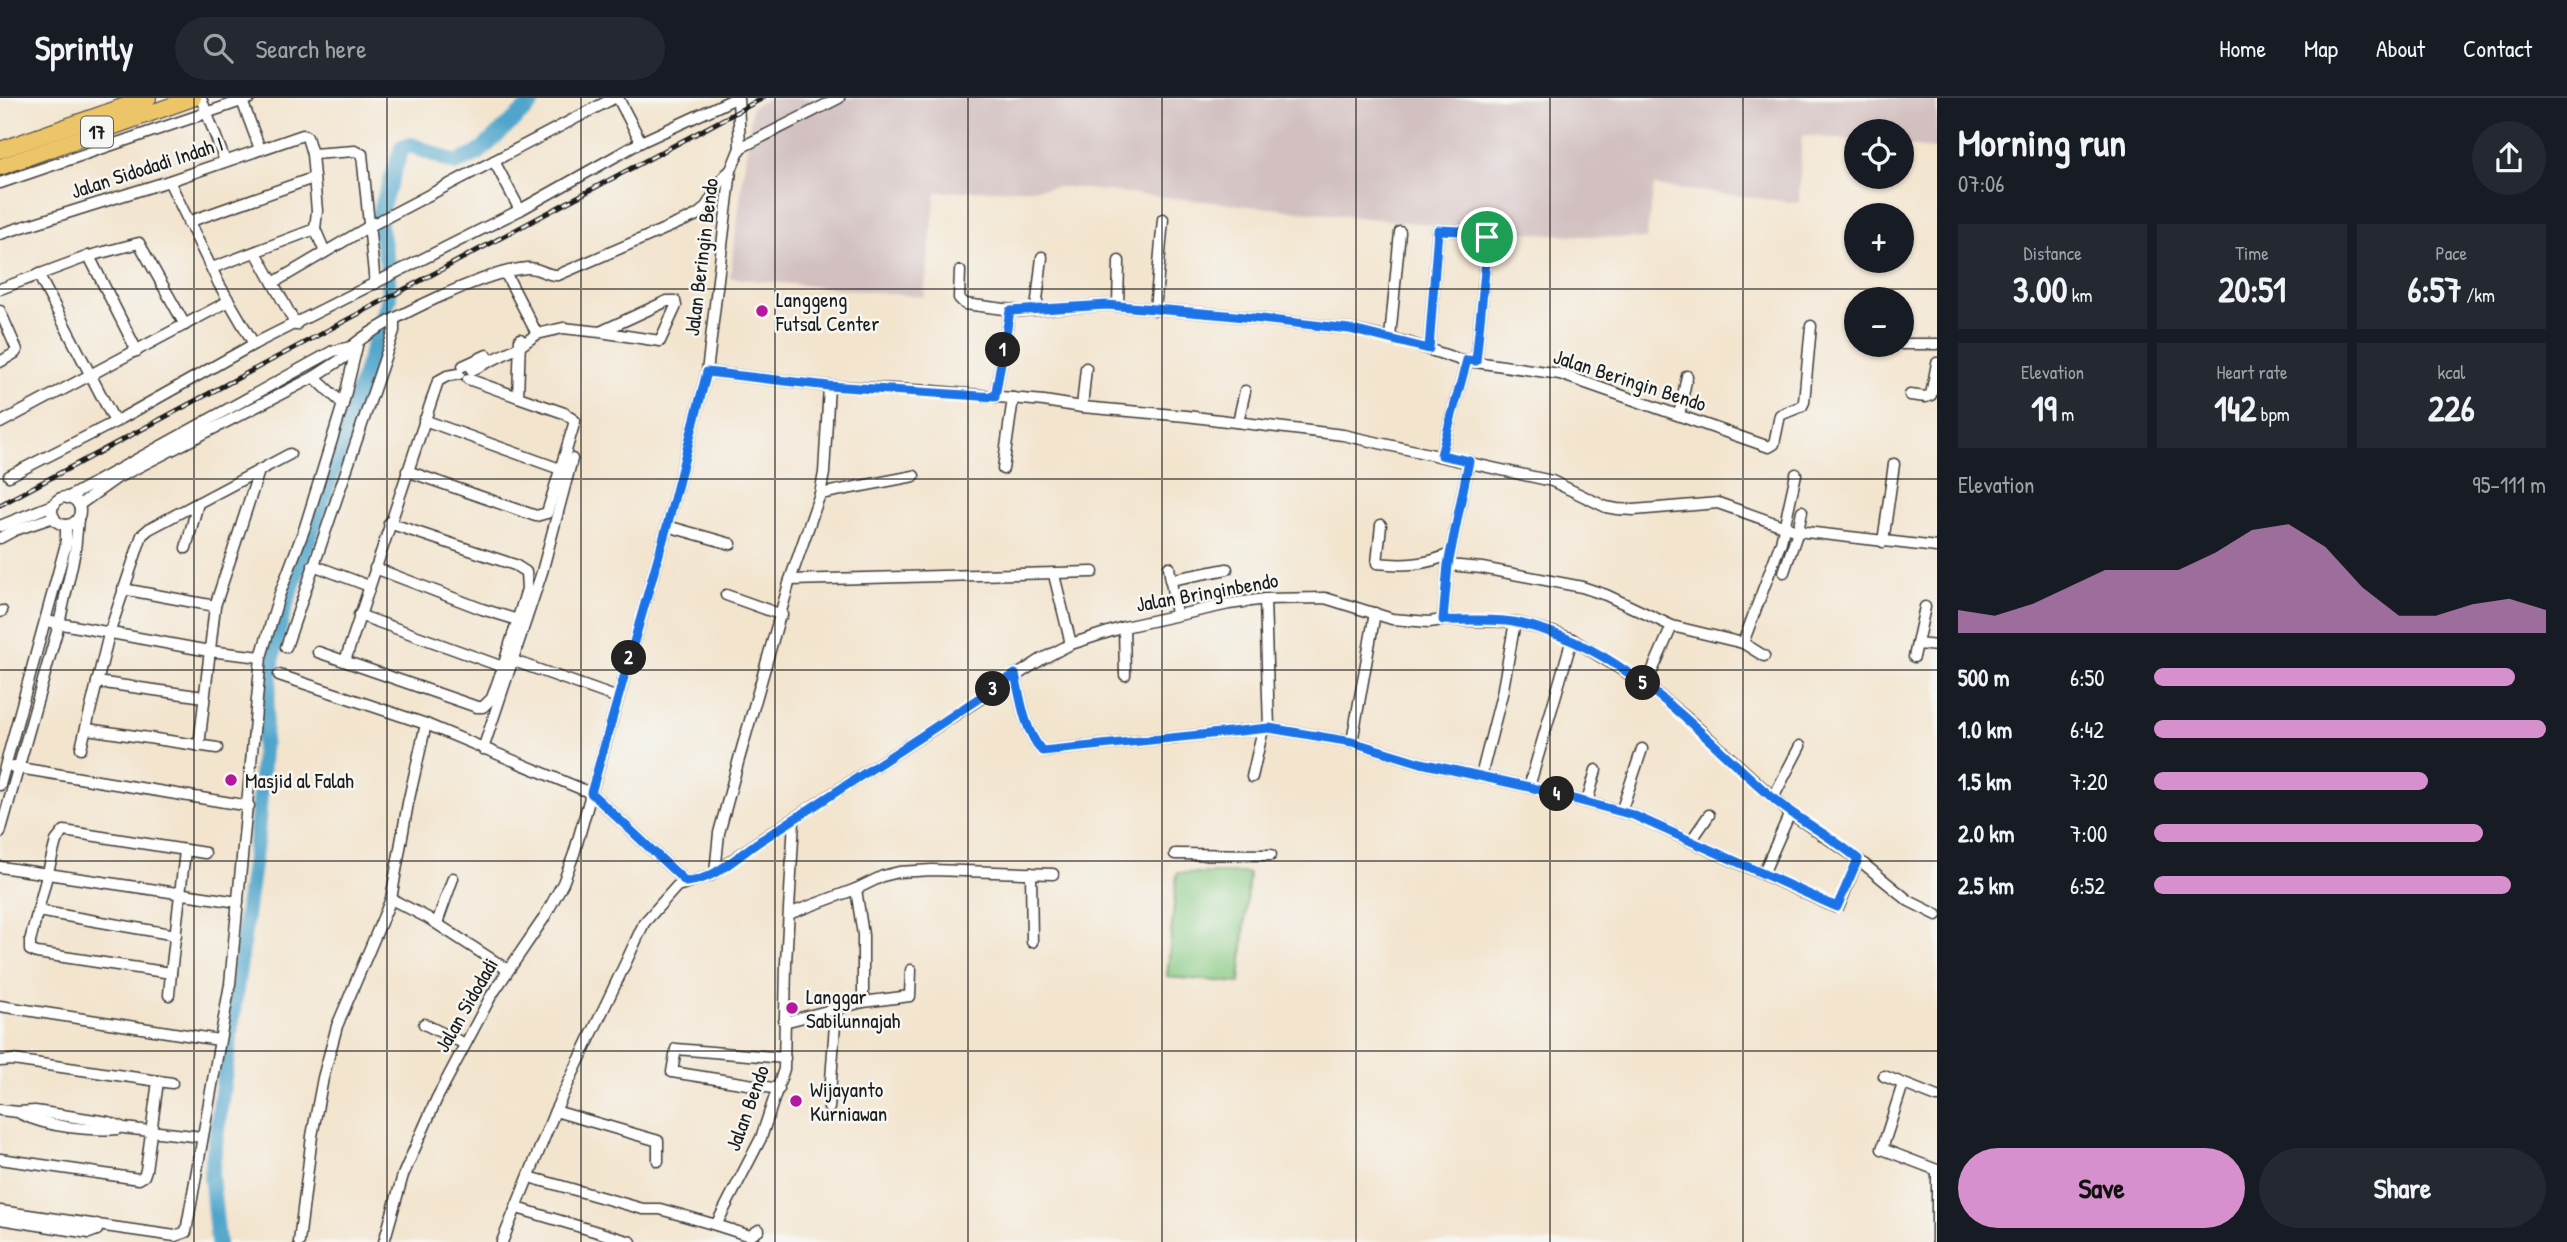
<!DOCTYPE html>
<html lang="en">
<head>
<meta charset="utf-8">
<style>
	body { margin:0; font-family:"Patrick Hand",sans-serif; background:#242831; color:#f1f3f6; height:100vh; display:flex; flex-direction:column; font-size:26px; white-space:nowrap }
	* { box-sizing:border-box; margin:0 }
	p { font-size:23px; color:#9ea1a6 }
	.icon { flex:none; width:38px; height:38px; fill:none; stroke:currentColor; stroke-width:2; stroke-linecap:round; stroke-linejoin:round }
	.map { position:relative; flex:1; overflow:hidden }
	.panel { display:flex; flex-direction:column; background:#171b24; width:630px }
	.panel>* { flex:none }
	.controls { position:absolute; left:1844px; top:21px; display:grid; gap:14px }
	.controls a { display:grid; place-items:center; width:70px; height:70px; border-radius:50%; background:#171b24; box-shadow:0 2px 5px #0004; font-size:35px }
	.pin { position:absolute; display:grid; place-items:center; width:60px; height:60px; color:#fff; margin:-30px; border:4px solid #fff; border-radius:50%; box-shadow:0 2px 7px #0007 }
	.km { position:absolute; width:35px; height:35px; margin:-18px; border-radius:50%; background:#222; color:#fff; font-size:19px; line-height:35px; text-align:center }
	.round { display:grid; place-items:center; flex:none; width:74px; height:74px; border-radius:37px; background:#242831 }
	.head { display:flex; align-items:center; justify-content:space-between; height:119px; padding:0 21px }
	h1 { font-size:38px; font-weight:800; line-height:52px }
	.figures { display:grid; grid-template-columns:repeat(3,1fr); gap:10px; height:119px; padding:7px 21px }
	.figures div { display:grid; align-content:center; border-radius:0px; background:#242831; text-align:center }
	.figures b { font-size:35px; font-weight:800 }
	.figures small { font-size:19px; font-weight:400 }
	.figures p { font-size:19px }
	.chart { height:196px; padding:14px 21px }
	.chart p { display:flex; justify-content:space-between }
	.chart svg { width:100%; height:126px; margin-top:7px; fill:#d690ce; opacity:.7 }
	.primary-button { display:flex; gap:14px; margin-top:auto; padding:14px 21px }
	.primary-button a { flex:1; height:80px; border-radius:42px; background:#d690ce; color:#111; font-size:28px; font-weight:800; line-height:80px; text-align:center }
	.primary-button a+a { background:#242831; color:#f1f3f6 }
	ul { padding:0 21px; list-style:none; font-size:23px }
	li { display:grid; grid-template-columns:112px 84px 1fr; align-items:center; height:52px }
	li i { height:18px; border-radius:9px; background:#d690ce }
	header { display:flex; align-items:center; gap:42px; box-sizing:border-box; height:98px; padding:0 35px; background:#171b24; border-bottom:2px solid #363941 }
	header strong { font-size:33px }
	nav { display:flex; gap:38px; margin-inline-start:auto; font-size:24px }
	.search { width:490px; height:63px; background:#242831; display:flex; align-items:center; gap:18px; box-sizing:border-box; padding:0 24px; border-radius:38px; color:#9ea1a6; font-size:26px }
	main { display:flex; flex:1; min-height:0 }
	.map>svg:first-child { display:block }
</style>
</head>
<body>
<header>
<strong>Sprintly</strong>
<div class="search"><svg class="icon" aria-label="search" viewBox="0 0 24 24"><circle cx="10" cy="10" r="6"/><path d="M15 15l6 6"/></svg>Search here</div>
<nav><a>Home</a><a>Map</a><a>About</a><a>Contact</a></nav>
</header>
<main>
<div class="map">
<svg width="1937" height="1144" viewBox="0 0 1937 1144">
	<rect width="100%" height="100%" fill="#f6f6f2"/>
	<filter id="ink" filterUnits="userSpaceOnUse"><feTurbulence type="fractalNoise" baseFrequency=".0143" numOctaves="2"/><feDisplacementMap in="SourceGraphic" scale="14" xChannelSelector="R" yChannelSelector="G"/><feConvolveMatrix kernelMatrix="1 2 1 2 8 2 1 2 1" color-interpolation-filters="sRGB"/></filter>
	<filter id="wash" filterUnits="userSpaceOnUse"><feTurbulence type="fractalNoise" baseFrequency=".00686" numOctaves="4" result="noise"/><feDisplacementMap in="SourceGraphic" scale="28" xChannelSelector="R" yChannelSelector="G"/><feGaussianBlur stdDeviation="1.57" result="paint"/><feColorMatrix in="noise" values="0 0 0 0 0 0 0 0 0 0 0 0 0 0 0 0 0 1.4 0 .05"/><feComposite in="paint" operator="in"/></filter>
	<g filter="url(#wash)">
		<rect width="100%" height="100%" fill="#f3e4cd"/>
		<polygon fill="#d2bfc0" points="769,0 1937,0 1937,51 1902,48 1902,33 1857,33 1857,43 1802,37 1799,105 1654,88 1646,141 1493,133 1067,89 936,94 924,199 730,180 752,9"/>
		<polygon fill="#87c982" stroke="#52724f" stroke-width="2" points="1177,775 1249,775 1240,885 1167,879"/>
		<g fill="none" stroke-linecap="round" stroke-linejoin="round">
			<polyline stroke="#4fa5cb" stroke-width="16" points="218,1144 211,1077 257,737 266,609 274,551 283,515 333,372 389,200 387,164 380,133 379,116 402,50 411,47 456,65 478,55 530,7 534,0"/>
		</g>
	</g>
	<g filter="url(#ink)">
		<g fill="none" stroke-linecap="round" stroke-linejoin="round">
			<g stroke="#3c3a37" stroke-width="13">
				<g id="minor">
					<polyline points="201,0 225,63"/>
					<polyline points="241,0 260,51"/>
					<polyline points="618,0 641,44"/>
					<polyline points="740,50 839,0"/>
					<polyline points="312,56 355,53 362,56 375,186"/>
					<polyline points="494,63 520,112"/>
					<polyline points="169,83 219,186 254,246"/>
					<polyline points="0,85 250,0"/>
					<polyline points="188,124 313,80"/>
					<polyline points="0,136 169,83 303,37 307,39 312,56 317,113 315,131 325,154"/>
					<polyline points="256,154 296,227"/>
					<polyline points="89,158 137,253"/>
					<polyline points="212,170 315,131"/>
					<polyline points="960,173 959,200 965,206 1020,213 1107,207 1226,217 1349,231 1406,244 1461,262 1560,276 1769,349 1774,346 1780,317 1802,308 1804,304 1811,228"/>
					<polyline points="502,175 507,178 537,236"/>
					<polyline points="38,176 115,324"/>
					<polyline points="273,185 368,129 614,0"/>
					<polyline points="0,191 89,158 139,145 185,227"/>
					<polyline points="1118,208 1119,163"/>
					<polyline points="1036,211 1042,159"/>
					<polyline points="1155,212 1163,121"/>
					<polyline points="0,213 17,252 15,255 0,264"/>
					<polyline points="1390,240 1400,134"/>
					<polyline points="1902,246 1937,246"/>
					<path d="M351,249C382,222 487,173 527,170C539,169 546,178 558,177L697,117C714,106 715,83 731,72"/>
					<polyline points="1429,252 1438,132 1484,134 1488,143 1476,263"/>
					<polyline points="463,268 487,257"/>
					<polyline points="472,272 519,249 537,236 563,230 600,234 667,203 675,203 676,208 660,243 600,234"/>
					<polyline points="707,274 829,288 933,293 1044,303 1082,309 1186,318 1343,337 1552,383 1606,409 1617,411 1634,412 1718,405 1797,433 1937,449"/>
					<polyline points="468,281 518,299"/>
					<polyline points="1910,297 1926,299 1931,297 1937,265"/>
					<polyline points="995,299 1010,213"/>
					<polyline points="343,306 358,244"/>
					<polyline points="1082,309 1086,270"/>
					<polyline points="1679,317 1687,278"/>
					<polyline points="424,322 560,371"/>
					<polyline points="1238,324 1245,293"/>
					<polyline points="0,325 229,203"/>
					<polyline points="1441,357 1467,262"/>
					<polyline points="1003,371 1013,300"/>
					<polyline points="407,373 536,418 547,415 575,323 564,315 518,299 520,241"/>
					<polyline points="9,378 115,324 254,246 520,112 641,44 736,0"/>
					<polyline points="820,396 914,378"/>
					<circle cx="66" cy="413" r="14"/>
					<polyline points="67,400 333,253 351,249 345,259 314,279 117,380 79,407"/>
					<path d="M1381,427L1377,465C1403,468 1426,467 1450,456"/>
					<polyline points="0,428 55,406"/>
					<polyline points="667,428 731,446"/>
					<polyline points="0,440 15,432 54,419"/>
					<polyline points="1883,444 1894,366"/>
					<polyline points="186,450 198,405"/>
					<polyline points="313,467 369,488"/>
					<polyline points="1448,467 1482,470 1582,489 1606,497 1672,528 1743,545 1764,558"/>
					<polyline points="1169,469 1176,517"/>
					<polyline points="375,470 482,511 518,522"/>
					<polyline points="1784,474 1798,433 1802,413"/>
					<polyline points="1054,477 1071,546"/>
					<polyline points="790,482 1093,474"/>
					<polyline points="1170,482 1227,471"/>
					<polyline points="123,491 215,508"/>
					<polyline points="726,497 782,517"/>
					<polyline points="1265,501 1269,630"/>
					<polyline points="0,514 2,513"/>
					<polyline points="359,517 503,569 527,491 526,474 515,467 389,425"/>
					<polyline points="1443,522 1448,467 1469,363"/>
					<polyline points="46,523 209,553 261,559 279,498 305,429 343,306 314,279"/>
					<polyline points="1124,529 1125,577"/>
					<polyline points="1743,545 1781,444 1796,376"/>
					<polyline points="1917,546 1937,548"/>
					<polyline points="286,549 394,233 394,223"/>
					<polyline points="318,554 477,609 483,609 492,600 503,569"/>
					<polyline points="1914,559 1925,509"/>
					<polyline points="345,563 438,283 447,278 459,276"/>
					<polyline points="514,563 618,600"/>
					<path d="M1015,576C1021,603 1024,631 1042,653L1269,630L1352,644L1421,665L1529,689L1633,717L1835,809L1839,808L1858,761"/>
					<polyline points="279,577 426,626 591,695 686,784"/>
					<polyline points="97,584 204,599"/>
					<polyline points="1646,587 1672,528"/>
					<polyline points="87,631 217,650"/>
					<polyline points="1352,644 1375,515"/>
					<polyline points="199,648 215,508 259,373"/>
					<polyline points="81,650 109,536 142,437 149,431 290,356"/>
					<polyline points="483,651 542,474 572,361"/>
					<polyline points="13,669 249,708"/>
					<polyline points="1481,678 1502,596 1515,524"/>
					<polyline points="1252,679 1263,631"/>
					<polyline points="0,687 66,446 66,427"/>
					<polyline points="1529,689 1572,541"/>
					<polyline points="1773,700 1800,648"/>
					<polyline points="1587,704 1596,672"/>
					<polyline points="1621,714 1642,651"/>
					<polyline points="0,735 59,526 75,453 78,421"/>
					<polyline points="1691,743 1709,717"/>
					<polyline points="185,753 171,875 37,855 30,852 30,843 56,743 64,733 205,755"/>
					<polyline points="1175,756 1271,757"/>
					<polyline points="0,769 238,804"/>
					<polyline points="715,775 719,735 739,661 790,482 820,396 824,375 829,288"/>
					<polyline points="1031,775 1032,844"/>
					<polyline points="1763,776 1790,715"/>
					<polyline points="856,791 863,837 863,904"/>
					<polyline points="391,801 428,820 508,872"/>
					<polyline points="38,813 176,837"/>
					<polyline points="791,815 856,791 883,778 899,774 932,772 1053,776"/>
					<polyline points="437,825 453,780"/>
					<polyline points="169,897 171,875"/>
					<polyline points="0,908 219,942"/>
					<polyline points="784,924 863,904 910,898 911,872"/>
					<polyline points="424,926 465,946"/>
					<polyline points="0,963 13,962 172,985"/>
					<polyline points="1884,978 1937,999"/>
					<polyline points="1903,986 1882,1051 1937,1072"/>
					<polyline points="779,991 672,974 676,951 785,960"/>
					<polyline points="829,1010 836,912"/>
					<polyline points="0,1012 18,1014 35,1013 108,1024 124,1030 202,1039"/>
					<polyline points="555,1013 655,1042 658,1043 658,1063"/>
					<path d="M21,1016C49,1029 88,1033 118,1031"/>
					<polyline points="0,1061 139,1081 144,1078 146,1072 158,983"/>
					<polyline points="529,1079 643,1111 660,1111 716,1127 761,1040 784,971 786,865 794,722"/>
					<polyline points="517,1110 631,1144"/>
					<polyline points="0,1113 175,1138 186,1134 230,886 261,559"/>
					<polyline points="0,1121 89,1135 97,1132 97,1126"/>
					<polyline points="716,1127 750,1138 759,1132"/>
					<polyline points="299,1144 312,1038 323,980 337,928 391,801 408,705 426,626"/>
					<polyline points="384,1144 403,1077 437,1000 491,898 544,820 563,785 574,756 667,428 707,274 731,72 740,50 738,0"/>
					<polyline points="502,1144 555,1013 626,864 644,825 677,788 710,778 759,743 1042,561 1071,546 1124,529 1229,506 1265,501 1325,500 1392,521 1429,524 1443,522 1515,524 1552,534 1572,541 1646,587 1688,621 1790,715 1854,758 1909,803 1937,817"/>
					<polyline points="1937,1144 1937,1075"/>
				</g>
			</g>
			<g stroke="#3c3a37" stroke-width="18">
				<g id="highway">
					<polyline points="0,52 148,0"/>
					<polyline points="0,69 193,0"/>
				</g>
			</g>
			<use href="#minor" stroke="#fff" stroke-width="10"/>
			<use href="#highway" stroke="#edc569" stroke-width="16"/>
			<g stroke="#1c1c1c" stroke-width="5">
				<polyline id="rail" points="0,407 763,0"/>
			</g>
			<use href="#rail" stroke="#f6f6f2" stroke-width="2.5" stroke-dasharray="8" stroke-linecap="butt"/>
		</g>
	</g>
	<g fill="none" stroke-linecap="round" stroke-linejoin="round" filter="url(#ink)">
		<g stroke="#fff" stroke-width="14">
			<path id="route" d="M1438,132L1484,134L1488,143L1476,263L1467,262L1441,357L1469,363L1448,467L1443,522C1468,523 1495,520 1518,525C1626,548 1696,634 1775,702C1801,724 1833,739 1858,761L1837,809L1633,717L1529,689L1421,665L1352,644L1269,630L1042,653C1024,631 1021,603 1015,576C931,633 845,688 760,743C737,758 715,782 686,784L591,695L667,428L707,274L829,288L995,299L1010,213L1107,207L1226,217L1349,231L1429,251Z"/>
		</g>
		<use href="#route" stroke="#1a73e8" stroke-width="9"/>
	</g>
	<path fill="none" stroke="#1c1c1c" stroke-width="2" stroke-opacity="0.55" d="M194,0V1144M387,0V1144M581,0V1144M775,0V1144M968,0V1144M1162,0V1144M1356,0V1144M1550,0V1144M1743,0V1144M0,191H1937M0,381H1937M0,572H1937M0,763H1937M0,953H1937"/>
	<g fill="#b5179e" stroke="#f6f6f2" stroke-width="2.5">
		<circle cx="762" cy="213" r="7"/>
		<circle cx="231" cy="682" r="7"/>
		<circle cx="792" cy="910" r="7"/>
		<circle cx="796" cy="1003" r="7"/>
	</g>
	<g text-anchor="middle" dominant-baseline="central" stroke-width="5" stroke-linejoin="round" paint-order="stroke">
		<rect fill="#f6f6f2" stroke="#5d5d5c" stroke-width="2" x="81" y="18.5" width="32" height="31" rx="5"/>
		<g font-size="19" font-weight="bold" fill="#1c1c1c">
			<text x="97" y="34">17</text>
		</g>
		<g font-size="21" fill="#1c1c1c" stroke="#f6f6f2">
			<text transform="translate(147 69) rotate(-18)">Jalan Sidodadi Indah I</text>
			<text transform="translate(701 159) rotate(-83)">Jalan Beringin Bendo</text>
			<text transform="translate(1630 282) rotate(18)">Jalan Beringin Bendo</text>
			<text transform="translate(1207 494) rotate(-10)">Jalan Bringinbendo</text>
			<text transform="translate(466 907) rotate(-60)">Jalan Sidodadi</text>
			<text transform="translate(747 1010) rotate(-70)">Jalan Bendo</text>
		</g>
		<g font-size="21" fill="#1c1c1c" stroke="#f6f6f2" text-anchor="start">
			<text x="776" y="201">Langgeng<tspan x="776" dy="24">Futsal Center</tspan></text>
			<text x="245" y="682">Masjid al Falah</text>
			<text x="806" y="898">Langgar<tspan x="806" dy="24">Sabilunnajah</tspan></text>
			<text x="810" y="991">Wijayanto<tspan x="810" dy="24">Kurniawan</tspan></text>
		</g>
	</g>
</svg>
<div class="controls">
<a><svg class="icon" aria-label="locate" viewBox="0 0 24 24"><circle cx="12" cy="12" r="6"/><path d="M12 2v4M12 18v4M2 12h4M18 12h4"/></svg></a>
<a>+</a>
<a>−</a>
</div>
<div class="pin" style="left:1487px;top:139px;background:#1e9e55"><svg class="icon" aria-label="arrive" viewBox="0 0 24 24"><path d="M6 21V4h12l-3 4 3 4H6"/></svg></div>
<b class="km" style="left:1003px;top:252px">1</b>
<b class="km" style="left:629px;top:560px">2</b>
<b class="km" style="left:993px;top:591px">3</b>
<b class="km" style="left:1557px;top:696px">4</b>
<b class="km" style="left:1643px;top:585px">5</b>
</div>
<section class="panel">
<div class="head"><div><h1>Morning run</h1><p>07:06</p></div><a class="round"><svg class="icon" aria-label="share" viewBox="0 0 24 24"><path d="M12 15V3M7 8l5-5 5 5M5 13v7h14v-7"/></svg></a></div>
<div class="figures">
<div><p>Distance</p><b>3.00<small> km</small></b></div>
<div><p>Time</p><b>20:51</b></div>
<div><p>Pace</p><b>6:57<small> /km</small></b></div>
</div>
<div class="figures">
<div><p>Elevation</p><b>19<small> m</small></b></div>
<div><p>Heart rate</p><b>142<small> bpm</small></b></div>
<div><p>kcal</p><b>226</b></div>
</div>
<div class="chart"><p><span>Elevation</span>95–111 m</p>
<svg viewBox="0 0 160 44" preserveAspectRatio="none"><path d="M0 44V36L10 38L20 34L30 28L40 22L50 22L60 22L70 16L80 8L90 6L100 14L110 28L120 38L130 38L140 34L150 32L160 36V44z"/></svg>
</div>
<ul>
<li><b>500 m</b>6:50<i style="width:92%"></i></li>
<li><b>1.0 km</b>6:42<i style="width:100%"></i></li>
<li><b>1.5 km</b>7:20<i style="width:70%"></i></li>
<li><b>2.0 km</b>7:00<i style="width:84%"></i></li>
<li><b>2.5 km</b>6:52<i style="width:91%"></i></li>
</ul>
<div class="primary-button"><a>Save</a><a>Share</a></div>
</section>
</main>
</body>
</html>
